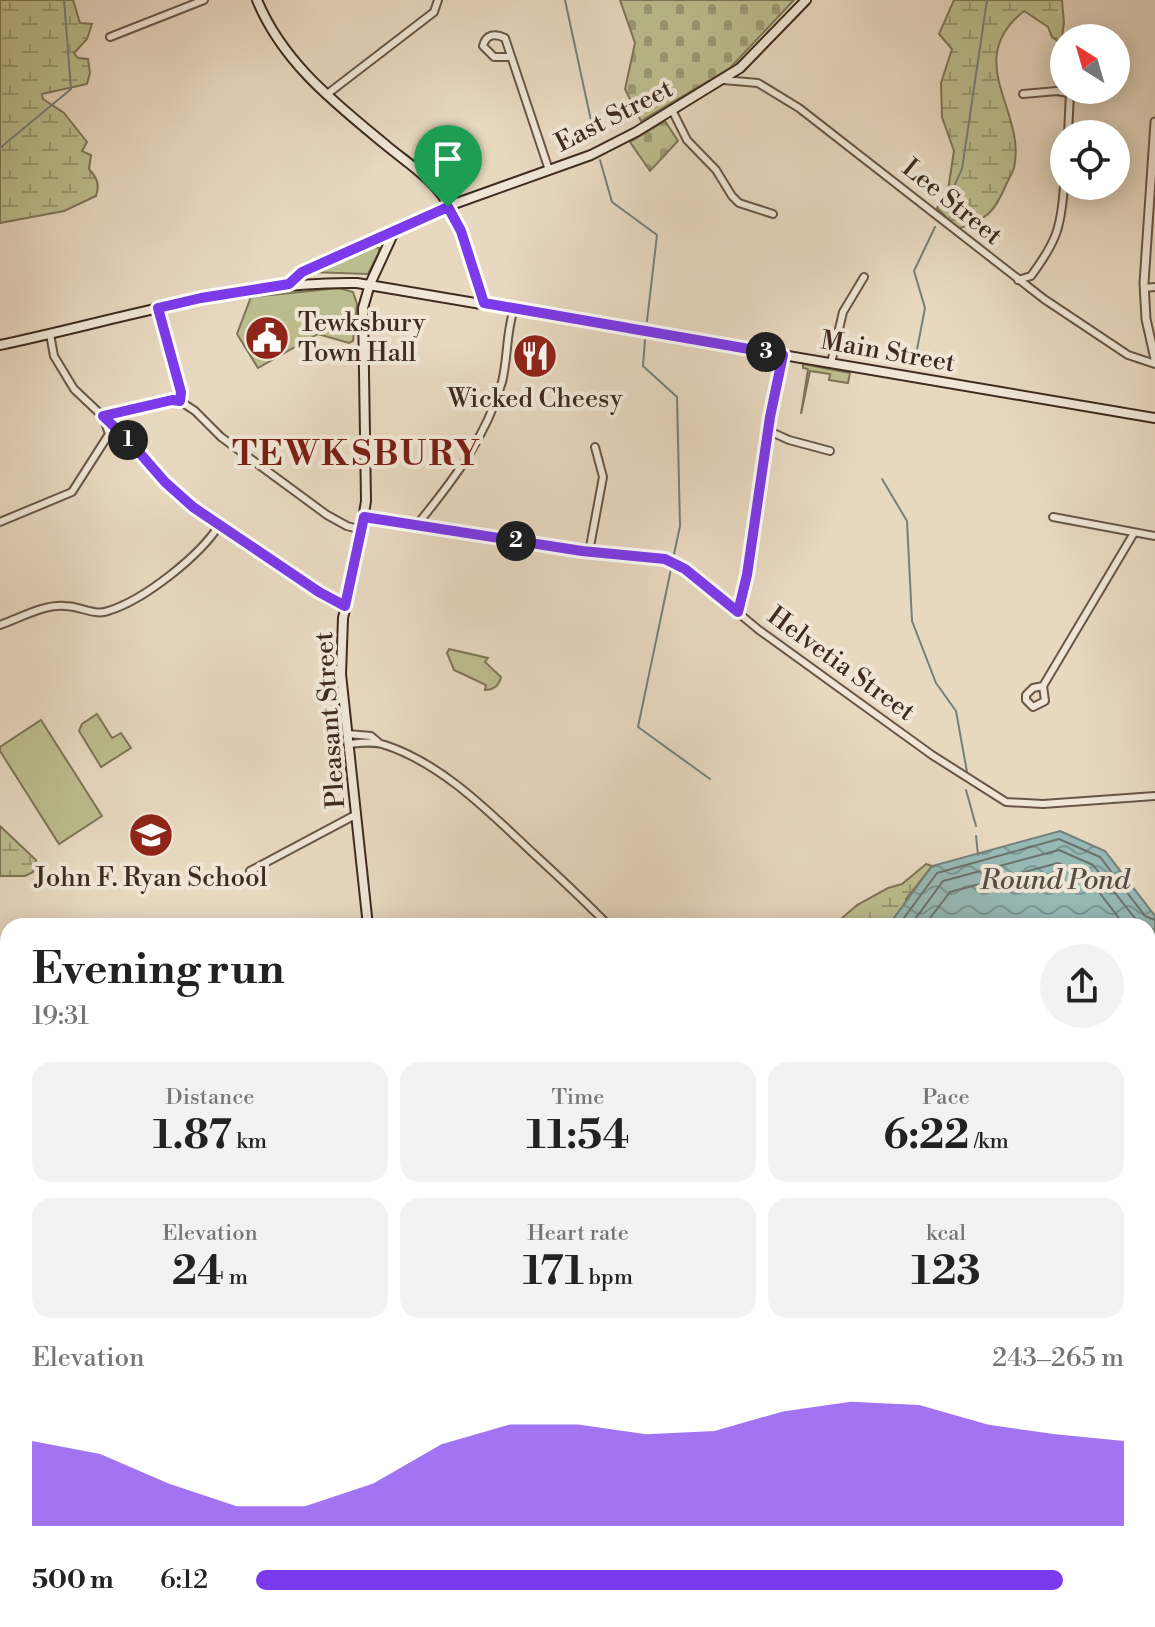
<!DOCTYPE html>
<html lang="en">
<head>
<meta charset="utf-8">
<style>
	body { margin:0; font-family:"Libre Bodoni",serif; background:#f2f2f2; color:#222; height:100vh; display:flex; flex-direction:column; font-size:30px; white-space:nowrap }
	* { box-sizing:border-box; margin:0 }
	p { font-size:26px; color:#767676 }
	.icon { flex:none; width:44px; height:44px; fill:none; stroke:currentColor; stroke-width:2; stroke-linecap:round; stroke-linejoin:round }
	.map { position:relative; flex:1; overflow:hidden }
	.sheet { position:absolute; left:0px; top:918px; width:1156px; height:710px; display:flex; flex-direction:column; background:#fff; border-radius:24px 24px 0 0; box-shadow:0 4px 20px #0003 }
	.sheet>* { flex:none }
	.needle { width:52px; rotate:323deg }
	.tools { position:absolute; left:1050px; top:24px; display:grid; gap:16px }
	.tools a { display:grid; place-items:center; width:80px; height:80px; border-radius:50%; background:#fff; box-shadow:0 4px 20px #0003; font-size:40px }
	.pin { position:absolute; display:grid; place-items:center; width:68px; height:68px; color:#fff; margin:-82px -34px; border-radius:50% 50% 50% 0; rotate:-45deg; box-shadow:0 0 8px #0007 }
	.pin .icon { rotate:45deg }
	.km { position:absolute; width:40px; height:40px; margin:-20px; border-radius:50%; background:#222; color:#fff; font-size:22px; line-height:40px; text-align:center }
	.round { display:grid; place-items:center; flex:none; width:84px; height:84px; border-radius:42px; background:#f2f2f2 }
	.summary { display:flex; align-items:center; justify-content:space-between; height:136px; padding:0 32px }
	h1 { font-size:44px; font-weight:700; line-height:60px }
	.stats { display:grid; grid-template-columns:repeat(3,1fr); gap:12px; height:136px; padding:8px 32px }
	.stats div { display:grid; align-content:center; border-radius:20px; background:#f2f2f2; text-align:center }
	.stats b { font-size:40px; font-weight:700 }
	.stats small { font-size:22px; font-weight:400 }
	.stats p { font-size:22px }
	.chart { height:224px; padding:16px 32px }
	.chart p { display:flex; justify-content:space-between }
	.chart svg { width:100%; height:144px; margin-top:8px; fill:#7c3aed; opacity:.7 }
	ul { padding:0 32px; list-style:none; font-size:26px }
	li { display:grid; grid-template-columns:128px 96px 1fr; align-items:center; height:60px }
	li i { height:20px; border-radius:10px; background:#7c3aed }
	.map>svg:first-child { display:block }
</style>
</head>
<body>
<div class="map">
<svg width="1155" height="1627" viewBox="0 0 1155 1627">
	<defs>
		<pattern id="wetland-marsh" width="20" height="14" patternUnits="userSpaceOnUse" patternTransform="scale(2)"><rect width="20" height="14" fill="#bcbd8e"/><path d="M1 5h8M5 5V1M11 12h8M15 12V8" fill="none" stroke="#9a9a74"/></pattern>
		<pattern id="cemetery-stones" width="16" height="16" patternUnits="userSpaceOnUse" patternTransform="scale(2)"><rect width="16" height="16" fill="#bcbd8e"/><path d="M2 7V4a2 2 0 0 1 4 0v3zM10 15v-3a2 2 0 0 1 4 0v3z" fill="#9a9a74"/></pattern>
		<pattern id="water-waves" width="16" height="10" patternUnits="userSpaceOnUse" patternTransform="scale(2)"><rect width="16" height="10" fill="#97b9b6"/><path d="M0 5q4-4 8 0t8 0" fill="none" stroke="#7d9794"/></pattern>
	</defs>
	<rect width="100%" height="100%" fill="#e7d8c0"/>
	<filter id="stains"><feTurbulence type="fractalNoise" baseFrequency=".0025" numOctaves="4"/><feColorMatrix values="0 0 0 0 .2 0 0 0 0 .09 0 0 0 0 .02 0 0 0 .5 -.17"/></filter>
	<radialGradient id="worn" r=".72"><stop offset=".6" stop-color="#630" stop-opacity="0"/><stop offset="1" stop-color="#630" stop-opacity=".3"/></radialGradient>
	<g fill="#bcbd8e" stroke="#7e7457" stroke-width="2">
		<polygon points="375,247 379,248 379,252 368,274 308,272"/>
		<polygon points="339,288 353,292 357,304 353,341 349,343 318,334 258,368 237,334 251,297"/>
		<polygon points="803,364 850,373 848,383 829,380 830,374 810,371 801,414 808,369 803,368"/>
		<path d="M449,649L488,658L485,662L501,677C499,686 494,690 485,690L486,685L454,670L447,653Z"/>
		<polygon points="97,714 112,738 121,733 131,748 101,767 79,731 82,724"/>
		<polygon points="41,720 102,816 59,844 0,751 0,747"/>
	</g>
	<g fill="url(#wetland-marsh)" stroke="#7e7457" stroke-width="2">
		<path d="M0,0H73L80,23L92,24L87,39L74,53L78,58L88,59L90,73L87,84L42,94L43,99L64,113L87,142L82,151L91,155L89,169C97,178 100,184 96,196L64,211L0,223Z"/>
		<path d="M954,0H1062L1064,23L1061,43L1052,37L1048,27L1024,11C961,62 1027,110 1014,168C1012,174 1008,180 1006,185C993,215 988,217 958,229L937,208L948,190L954,151L942,117L941,83L952,49L939,34Z"/>
		<polygon points="0,826 36,860 33,872 25,876 0,876"/>
		<polygon points="926,864 932,866 906,899 905,926 833,926 857,905 888,888 902,884"/>
		<polygon points="0,1393 8,1399 8,1446 0,1450"/>
	</g>
	<g fill="url(#cemetery-stones)" stroke="#7e7457" stroke-width="2">
		<polygon points="620,0 794,0 730,68 641,121 625,89 635,43"/>
		<polygon points="665,121 678,141 650,171 630,142"/>
	</g>
	<polygon fill="url(#water-waves)" stroke="#74807a" stroke-width="2" points="1060,831 1105,851 1155,916 1155,1284 1148,1291 1148,926 888,926 932,866"/>
	<g fill="none" stroke-linecap="round" stroke-linejoin="round">
		<g stroke="#6b726b" stroke-width="2">
			<polyline points="898,926 937,873 1059,839 1100,857 1145,916 1155,920"/>
			<polyline points="910,926 943,881 1059,850 1093,865 1141,926"/>
			<polyline points="924,926 950,892 1058,863 1086,875 1125,926"/>
		</g>
		<g stroke="#74807a" stroke-width="2">
			<polyline points="565,0 595,139"/>
			<polyline points="0,148 71,89 64,0"/>
			<polyline points="600,160 612,202 657,235 647,321"/>
			<polyline points="944,208 962,169 987,0"/>
			<polyline points="645,340 643,366 677,397 680,526 674,554"/>
			<polyline points="914,365 925,308 914,271 935,227"/>
			<polyline points="882,479 907,521 912,621 936,683 956,711 967,772"/>
			<polyline points="671,569 638,727 710,779"/>
			<polyline points="966,790 976,826"/>
			<polyline points="976,836 978,855"/>
		</g>
		<g stroke="#695648" stroke-width="10">
			<g id="minor">
				<polyline points="110,37 204,0"/>
				<path d="M510,57H494L483,46C486,34 495,33 505,38L549,170"/>
				<polyline points="723,80 758,83 799,108 1044,299 1128,355 1155,364"/>
				<polyline points="1023,94 1057,91 1091,97"/>
				<polyline points="326,95 434,12 438,0"/>
				<polyline points="672,110 687,140 716,170 732,196 739,203 773,214"/>
				<polyline points="1068,134 1070,93"/>
				<path d="M1018,280L1031,276C1056,242 1061,229 1064,186"/>
				<polyline points="1144,288 1155,287"/>
				<polyline points="158,308 181,392 180,401 195,411 221,437 327,515 347,526 362,530"/>
				<polyline points="50,334 54,356 74,389 131,443 182,498 292,575 332,600 345,606"/>
				<polyline points="831,363 843,312 864,277"/>
				<polyline points="769,431 789,440 830,451"/>
				<polyline points="364,517 582,551 665,559 685,569 759,630 932,755 1006,802 1043,804 1155,796"/>
				<polyline points="1053,517 1155,536"/>
				<polyline points="0,522 72,492 109,434 103,416 172,400 180,401"/>
				<path d="M416,526C452,482 486,438 502,382C508,358 506,332 514,309"/>
				<polyline points="589,552 603,477 595,447"/>
				<polyline points="738,612 747,575 771,413 783,355"/>
				<path d="M0,625C20,618 44,604 65,606C80,606 94,616 108,611C144,600 200,556 220,524"/>
				<polyline points="1043,686 1045,701 1033,707 1026,700 1026,695 1033,688 1043,686 1134,533"/>
				<polyline points="348,734 371,736 378,742"/>
				<path d="M349,744C361,743 373,741 385,745C443,764 490,813 534,854C559,877 585,901 609,926"/>
				<polyline points="250,871 357,814"/>
				<polyline points="0,1213 8,1192"/>
				<polyline points="1148,1494 1155,1497"/>
				<polyline points="0,1582 8,1582"/>
				<polyline points="82,1620 95,1627"/>
				<polyline points="820,1627 820,1620"/>
			</g>
		</g>
		<g stroke="#695648" stroke-width="11">
			<polyline id="tertiary" points="1155,122 1144,283 1146,319 1155,359"/>
		</g>
		<g stroke="#3f2b20" stroke-width="12">
			<g id="secondary">
				<path d="M257,0C283,63 335,103 387,146C405,161 427,175 442,195C465,226 473,268 484,303"/>
				<polyline points="289,284 302,272 454,204 591,155 636,132 740,68 806,0"/>
				<path d="M0,345C119,320 235,281 357,283L1155,418"/>
				<polyline points="368,926 341,674 343,618 356,561 366,501 363,308 370,284 394,232"/>
				<polyline points="97,1627 100,1620"/>
			</g>
		</g>
		<use href="#minor" stroke="#efe6d6" stroke-width="6"/>
		<use href="#tertiary" stroke="#efe6d6" stroke-width="7"/>
		<use href="#secondary" stroke="#efe6d6" stroke-width="8"/>
	</g>
	<g fill="none" stroke-linecap="round" stroke-linejoin="round">
		<g stroke="#fff" stroke-width="16">
			<polygon id="route" points="448,207 461,231 484,303 783,355 770,417 747,575 738,612 685,569 665,559 582,551 364,517 345,606 319,592 193,507 165,482 131,443 103,416 172,400 180,401 181,392 158,308 201,298 289,284 302,272"/>
		</g>
		<use href="#route" stroke="#7c3aed" stroke-width="10"/>
	</g>
	<defs>
		<g id="civic-disc" transform="scale(2.3)"><circle r="9.5" fill="#8f2418" stroke="#efe6d6"/><path d="M-.6-6.5H3V-4.5H.6V-3L4-1V1h2V6H-6V1h2V-1L-.6-3ZM-1.2 2.5V6h2.4V2.5Z" fill="#fff"/></g>
		<g id="restaurant-disc" transform="scale(2.3)"><circle r="9.5" fill="#8f2418" stroke="#efe6d6"/><path d="M-5-6h1v4h1v-4h1v4h1v-4h1v5L-1.5 .5V6h-2V.5L-5-1ZM5-6V6H3V1.5H1.5Q1.5-4 5-6Z" fill="#fff"/></g>
		<g id="school-disc" transform="scale(2.3)"><circle r="9.5" fill="#8f2418" stroke="#efe6d6"/><path d="M0-5L7-2L0 1L-7-2ZM-4 1L0 2.5L4 1V4Q0 6-4 4Z" fill="#fff"/></g>
	</defs>
	<g fill-rule="evenodd">
		<use href="#civic-disc" x="267" y="338"/>
		<use href="#restaurant-disc" x="535" y="356"/>
		<use href="#school-disc" x="151" y="835"/>
	</g>
	<g text-anchor="middle" dominant-baseline="central" stroke-width="8" stroke-linejoin="round" paint-order="stroke">
		<g font-size="26" fill="#3f2b20" stroke="#efe6d6">
			<text transform="translate(614 116) rotate(-27)">East Street</text>
			<text transform="translate(952 202) rotate(39)">Lee Street</text>
			<text transform="translate(888 352) rotate(10)">Main Street</text>
			<text transform="translate(841 664) rotate(36)">Helvetia Street</text>
			<text transform="translate(330 720) rotate(-94)">Pleasant Street</text>
		</g>
		<g font-size="26" fill="#3f2b20" stroke="#efe6d6">
			<text x="298" y="323" text-anchor="start">Tewksbury<tspan x="298" dy="30">Town Hall</tspan></text>
			<text x="535" y="399">Wicked Cheesy</text>
			<text x="151" y="878">John F. Ryan School</text>
		</g>
		<g font-size="28" font-style="italic" fill="#554e46" stroke="#efe6d6">
			<text x="1055" y="880">Round Pond</text>
		</g>
		<g font-size="34" font-weight="bold" letter-spacing="2" fill="#7a1f14" stroke="#efe6d6">
			<text x="357" y="455">TEWKSBURY</text>
		</g>
	</g>
	<rect width="100%" height="100%" filter="url(#stains)"/>
	<rect width="100%" height="100%" fill="url(#worn)"/>
</svg>
<div class="tools">
<a><svg class="needle" viewBox="-14 -14 28 28"><path d="M0-13l5 13h-10z" fill="#e53935"/><path d="M0 13l5-13h-10z" fill="#767676"/></svg></a>
<a><svg class="icon" aria-label="locate" viewBox="0 0 24 24"><circle cx="12" cy="12" r="6"/><path d="M12 2v4M12 18v4M2 12h4M18 12h4"/></svg></a>
</div>
<div class="pin" style="left:448px;top:207px;background:#1e9e55"><svg class="icon" aria-label="arrive" viewBox="0 0 24 24"><path d="M6 21V4h12l-3 4 3 4H6"/></svg></div>
<b class="km" style="left:128px;top:440px">1</b>
<b class="km" style="left:516px;top:541px">2</b>
<b class="km" style="left:766px;top:352px">3</b>
<section class="sheet">
<div class="summary"><div><h1>Evening run</h1><p>19:31</p></div><a class="round"><svg class="icon" aria-label="share" viewBox="0 0 24 24"><path d="M12 15V3M7 8l5-5 5 5M5 13v7h14v-7"/></svg></a></div>
<div class="stats">
<div><p>Distance</p><b>1.87<small> km</small></b></div>
<div><p>Time</p><b>11:54</b></div>
<div><p>Pace</p><b>6:22<small> /km</small></b></div>
</div>
<div class="stats">
<div><p>Elevation</p><b>24<small> m</small></b></div>
<div><p>Heart rate</p><b>171<small> bpm</small></b></div>
<div><p>kcal</p><b>123</b></div>
</div>
<div class="chart"><p><span>Elevation</span>243–265 m</p>
<svg viewBox="0 0 160 44" preserveAspectRatio="none"><path d="M0 44V18L10 22L20 31L30 38L40 38L50 31L60 19L70 13L80 13L90 16L100 15L110 9L120 6L130 7L140 13L150 16L160 18V44z"/></svg>
</div>
<ul>
<li><b>500 m</b>6:12<i style="width:93%"></i></li>
</ul>
</section>
</div>
</body>
</html>
